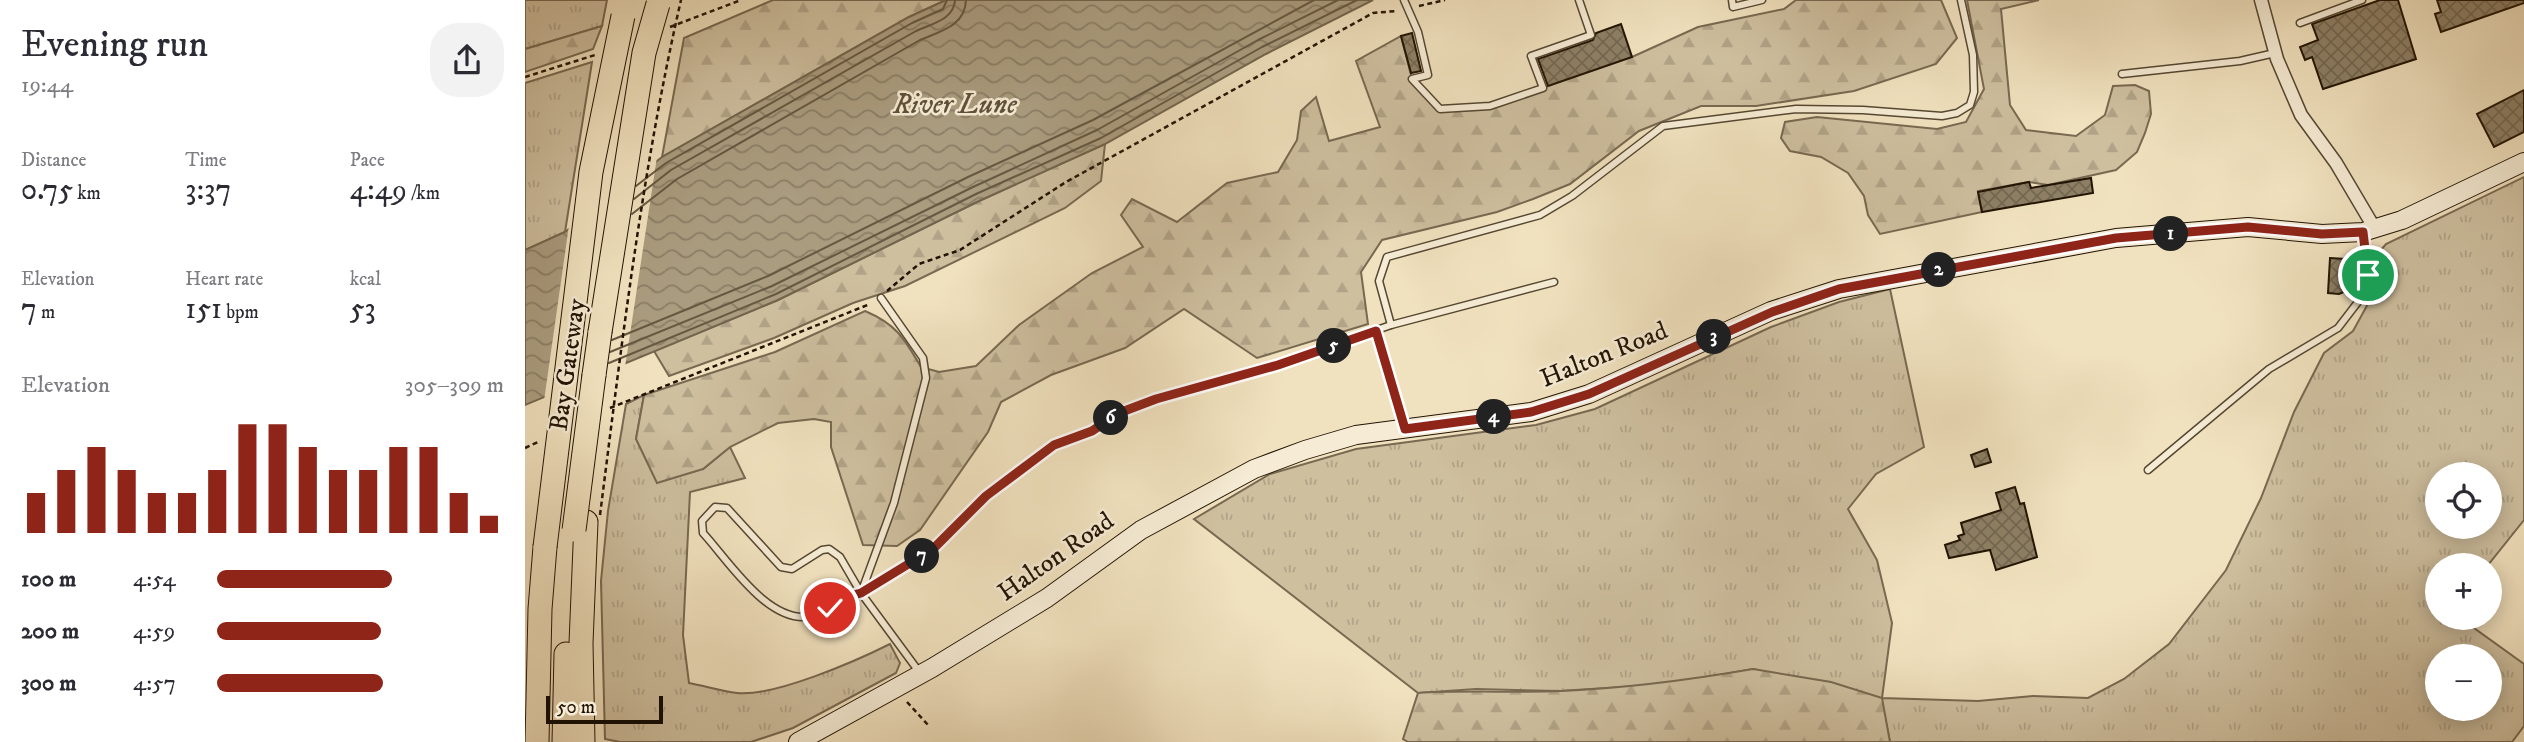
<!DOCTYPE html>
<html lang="en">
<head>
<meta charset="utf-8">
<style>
	body { margin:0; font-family:"IM FELL DW Pica",serif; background:#f2f2f3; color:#2b2b33; height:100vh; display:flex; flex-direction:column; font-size:26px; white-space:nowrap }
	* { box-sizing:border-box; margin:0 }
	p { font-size:23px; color:#7c7c81 }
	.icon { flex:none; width:38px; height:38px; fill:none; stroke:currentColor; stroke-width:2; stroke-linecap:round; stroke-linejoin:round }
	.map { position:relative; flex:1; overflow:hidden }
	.drawer { display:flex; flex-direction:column; background:#fff; width:525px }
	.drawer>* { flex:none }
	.controls { position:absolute; left:1900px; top:462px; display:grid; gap:14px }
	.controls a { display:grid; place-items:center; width:77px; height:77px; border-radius:50%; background:#fff; box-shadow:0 4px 18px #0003; font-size:35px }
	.scale { position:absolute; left:21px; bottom:18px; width:117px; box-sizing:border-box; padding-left:7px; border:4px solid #211303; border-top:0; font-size:19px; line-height:24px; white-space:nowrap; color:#211303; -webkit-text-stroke:5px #f6ecd5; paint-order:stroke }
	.pin { position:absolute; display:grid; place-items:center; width:60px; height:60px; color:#fff; margin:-30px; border:4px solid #fff; border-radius:50%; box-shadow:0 2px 7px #0007 }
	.km { position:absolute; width:35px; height:35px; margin:-18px; border-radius:50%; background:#222; color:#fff; font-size:19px; line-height:35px; text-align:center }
	.round { display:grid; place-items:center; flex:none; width:74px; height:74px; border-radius:28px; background:#f2f2f3 }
	.summary { display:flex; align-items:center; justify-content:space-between; height:119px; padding:0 21px }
	h1 { font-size:38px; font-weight:600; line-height:52px }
	.figures { display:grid; grid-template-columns:repeat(3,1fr); gap:10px; height:119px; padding:7px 21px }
	.figures div { display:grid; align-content:center }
	.figures b { font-size:30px; font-weight:600 }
	.figures small { font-size:19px; font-weight:400 }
	.figures p { font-size:19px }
	.chart { height:196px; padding:14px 21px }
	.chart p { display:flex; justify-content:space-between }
	.chart svg { width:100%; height:126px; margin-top:7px; stroke:#8f2418; stroke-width:6 }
	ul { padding:0 21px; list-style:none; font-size:23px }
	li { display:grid; grid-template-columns:112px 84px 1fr; align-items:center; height:52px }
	li i { height:18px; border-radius:9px; background:#8f2418 }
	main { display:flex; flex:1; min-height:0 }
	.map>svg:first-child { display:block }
</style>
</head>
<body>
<main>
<section class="drawer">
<div class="summary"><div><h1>Evening run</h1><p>19:44</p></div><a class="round"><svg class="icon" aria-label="share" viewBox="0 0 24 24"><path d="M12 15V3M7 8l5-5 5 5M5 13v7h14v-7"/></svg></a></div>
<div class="figures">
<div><p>Distance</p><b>0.75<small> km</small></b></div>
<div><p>Time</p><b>3:37</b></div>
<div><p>Pace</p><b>4:49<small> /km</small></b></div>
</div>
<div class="figures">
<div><p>Elevation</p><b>7<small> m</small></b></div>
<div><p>Heart rate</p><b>151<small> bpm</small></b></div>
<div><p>kcal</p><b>53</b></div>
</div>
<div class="chart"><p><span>Elevation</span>305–309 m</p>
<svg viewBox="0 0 160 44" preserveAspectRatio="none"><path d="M5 44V30M15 44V22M25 44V14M35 44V22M45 44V30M55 44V30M65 44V22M75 44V6M85 44V6M95 44V14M105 44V22M115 44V22M125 44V14M135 44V14M145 44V30M155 44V38"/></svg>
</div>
<ul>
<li><b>100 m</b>4:54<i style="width:61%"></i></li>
<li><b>200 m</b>4:59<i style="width:57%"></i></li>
<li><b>300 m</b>4:57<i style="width:58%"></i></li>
</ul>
</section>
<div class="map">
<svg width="1999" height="742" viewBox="0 0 1999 742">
	<defs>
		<pattern id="grass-tufts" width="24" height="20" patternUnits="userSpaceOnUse" patternTransform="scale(1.75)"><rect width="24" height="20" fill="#cebf9f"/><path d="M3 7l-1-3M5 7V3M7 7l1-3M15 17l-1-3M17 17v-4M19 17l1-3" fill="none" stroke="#b1a387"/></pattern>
		<pattern id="forest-firs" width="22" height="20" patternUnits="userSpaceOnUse" patternTransform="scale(1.75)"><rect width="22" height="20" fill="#cebf9f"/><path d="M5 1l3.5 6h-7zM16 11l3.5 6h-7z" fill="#b1a387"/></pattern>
		<pattern id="water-waves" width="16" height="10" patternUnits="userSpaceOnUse" patternTransform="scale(1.75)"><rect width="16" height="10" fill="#aa9c7f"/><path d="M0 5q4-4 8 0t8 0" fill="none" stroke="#8a7e66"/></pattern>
		<pattern id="building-cross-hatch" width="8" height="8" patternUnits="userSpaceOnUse" patternTransform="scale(1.75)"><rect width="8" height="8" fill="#8d7f65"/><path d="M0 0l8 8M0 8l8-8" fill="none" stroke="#736751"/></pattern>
	</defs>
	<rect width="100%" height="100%" fill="#f1e2bf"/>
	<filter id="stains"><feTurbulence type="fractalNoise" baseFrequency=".00286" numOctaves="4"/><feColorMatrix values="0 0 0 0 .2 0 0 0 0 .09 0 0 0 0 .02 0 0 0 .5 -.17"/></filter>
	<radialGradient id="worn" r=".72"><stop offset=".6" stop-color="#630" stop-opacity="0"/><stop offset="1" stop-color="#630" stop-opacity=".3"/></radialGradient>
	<g fill="url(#grass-tufts)" stroke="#786951" stroke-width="2" fill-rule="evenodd">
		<polygon points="0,0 82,0 77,26 0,49"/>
		<polygon points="67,62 40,232 0,250 0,83"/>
		<path d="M1999,177V520L1963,565H1913V618H1935L1999,664V726L1987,742H1365L1356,698L1228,669L1144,684L1035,691L951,689L893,693L669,519L745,474L831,449L1011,425L1070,409L1246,327L1314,302L1365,289L1399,447L1351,474L1323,509L1352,560L1367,623L1357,698L1453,701L1508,696L1563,698L1599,679L1644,644L1701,570L1736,498L1769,412L1799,353L1828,331L1844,302L1855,251L1861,244ZM1913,474H1965V527H1913ZM1913,656H1965V709H1913Z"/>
		<path d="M119,395L111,439L178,469L205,447L220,478L165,492L158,635L164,683C180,686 196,691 212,693C249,697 331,661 365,644L375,663L371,673L268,728L226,742H95L80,739L76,581L83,511L101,404Z"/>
	</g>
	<g fill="url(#forest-firs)" stroke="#786951" stroke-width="2">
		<polygon points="248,0 421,0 384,17 137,157 159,38"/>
		<path d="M1271,0H1416L1432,38L1411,64L1329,91L1231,106H1176L1114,131L1045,184L1008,199L972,212L857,240L836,272L843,324L732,358L659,309L600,348L526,375L476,402L463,432L395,530L372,546L338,545L306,447V422L289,419L253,423L205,447L178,469L132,483L111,439L119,395L250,352L340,311C371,324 379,338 396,367L414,372L451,366L494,325L567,273L618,247L596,215L607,199L652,222L702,183L753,172L772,140L776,111L791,97L804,141L855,127L831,61L876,36L887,79L915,109L965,106L1107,57L1173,27L1259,9Z"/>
		<polygon points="1442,0 1514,0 1476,9 1485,105 1501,130 1551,136 1580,115 1588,86 1610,85 1624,91 1626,114 1620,133 1612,152 1591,170 1523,185 1504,182 1453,191 1457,212 1355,234 1343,215 1339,196 1323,173 1296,157 1265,151 1256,138 1260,122 1292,117 1412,129 1441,122 1459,89"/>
		<polygon points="77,26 68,49 0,72 0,49"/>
		<polygon points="580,144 576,181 540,208 380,286 328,303 249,338 144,376 129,351 253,300 454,201"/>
		<path d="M1228,669L1306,682L1357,698L1365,742H883L878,739L893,693C941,690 989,693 1037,691C1102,688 1164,680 1228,669Z"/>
	</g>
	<polygon fill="url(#water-waves)" stroke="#73654d" stroke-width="2" points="421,0 848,0 741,54 580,144 454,201 253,300 0,405 0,250 40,232 137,157 384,17"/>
	<polygon fill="#f1e2bf" points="132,157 100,367 19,401 44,225"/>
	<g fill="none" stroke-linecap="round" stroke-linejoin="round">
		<g stroke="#665841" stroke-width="2">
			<polyline points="111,186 141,163 387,23 418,9 422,0"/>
			<path d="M109,199L146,170L391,31C406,24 429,20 430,0"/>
			<path d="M107,214L152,179L395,40C416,31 440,26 441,0"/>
			<polyline points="87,340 243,276 443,177 568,120 789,0"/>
			<polyline points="85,352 247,286 448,187 572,130 733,40 813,0"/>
			<polyline points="84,363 251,294 451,194 576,138 737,47 832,0"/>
		</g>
	</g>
	<g fill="url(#building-cross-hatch)" stroke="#211303" stroke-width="2">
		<polygon points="1855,0 1873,0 1891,59 1798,89 1787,57 1780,60 1775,47 1793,40 1787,24"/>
		<polygon points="1912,0 1999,0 1999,3 1916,32 1910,14 1916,12"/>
		<polygon points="1096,24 1107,57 1023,86 1013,59 1068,40 1071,33"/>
		<polygon points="887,33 896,71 886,73 876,36"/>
		<polygon points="1999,90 1999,132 1969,147 1952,114"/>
		<polygon points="1566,178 1568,193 1457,212 1453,192 1504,182 1506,188"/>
		<polygon points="1805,258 1820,259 1820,266 1834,280 1831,287 1814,294 1803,293"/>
		<polygon points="1462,449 1466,462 1450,467 1446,455"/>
		<polygon points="1490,487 1495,504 1499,503 1512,557 1471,570 1465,550 1424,558 1420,545 1435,540 1433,536 1439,534 1436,523 1476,510 1471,493"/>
	</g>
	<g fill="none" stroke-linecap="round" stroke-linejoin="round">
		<g stroke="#554732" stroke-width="9">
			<g id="lane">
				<polyline points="879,0 893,32 903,75 887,79 915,109 965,106 1018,88 1006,56 1066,35 1054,0"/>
				<polyline points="1207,0 1208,7 1237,0"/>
				<polyline points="1775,23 1837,0"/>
				<polyline points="1597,74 1715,61 1750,53"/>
				<polyline points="866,325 1029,282"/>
				<polyline points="851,331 879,427"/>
				<polyline points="1623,470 1744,369 1813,328 1836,298 1843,275 1838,234"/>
				<path d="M190,507L202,508L256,567L267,569L297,550L304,549L315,557L336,593C318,597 305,612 287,616C244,626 203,560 178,533L177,521Z"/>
				<polyline points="336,593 369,503 401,378 398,358 356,298"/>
				<polyline points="395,673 336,593 408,549 461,496 529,445 567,431 594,413 631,399 753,365 866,325 854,281 862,257 1015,215 1047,196 1138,126 1271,109 1338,110 1417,116 1432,113 1445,105 1449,92 1448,55 1436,0"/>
			</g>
		</g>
		<g stroke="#554732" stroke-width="15">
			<polyline id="street" points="1736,0 1752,59 1776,115 1811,163 1850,229"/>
		</g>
		<g stroke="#211303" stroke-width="20">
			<polyline id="secondary" points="273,742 407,668 522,598 616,530 729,469 780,450 831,435 1006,412 1064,394 1246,311 1314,289 1591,238 1723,227 1797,234 1838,232 1877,220 1999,162"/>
		</g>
		<g stroke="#211303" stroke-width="25">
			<g id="highway">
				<polyline points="69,375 75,332"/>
				<polyline points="12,742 15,609 20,547"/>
				<polyline points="39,742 41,654"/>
				<polyline points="58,742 56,643 61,522"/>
			</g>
		</g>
		<g stroke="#211303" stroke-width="2.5" stroke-dasharray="5 3.5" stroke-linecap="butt">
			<polyline points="894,6 920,0"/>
			<polyline points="145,27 216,0"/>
			<polyline points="0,77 70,55"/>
			<polyline points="362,291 394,264 435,250 541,182 848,13 871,11"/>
			<polyline points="85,408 345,304"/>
			<polyline points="0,448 13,442"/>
			<polyline points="382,702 404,726"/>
		</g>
		<use href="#lane" stroke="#f6ecd5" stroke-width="6"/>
		<use href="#street" stroke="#f6ecd5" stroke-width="12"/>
		<use href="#secondary" stroke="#f6ecd5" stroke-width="18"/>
		<use href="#highway" stroke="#f1e2bf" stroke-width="23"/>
		<g stroke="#211303" stroke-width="25" stroke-linecap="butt">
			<g id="highway-bridge">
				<polyline points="75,332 119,53 133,4"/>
				<polyline points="49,530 69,375"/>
				<polyline points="20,547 66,172 98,16"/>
			</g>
		</g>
		<path stroke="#211303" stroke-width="2.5" stroke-dasharray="5 3.5" stroke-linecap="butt" d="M75,515C97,342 117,170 156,0"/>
		<use href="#highway-bridge" stroke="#f1e2bf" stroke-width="23"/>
	</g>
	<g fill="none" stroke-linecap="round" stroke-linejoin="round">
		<g stroke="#fff" stroke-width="14">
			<polyline id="route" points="305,608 321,597 336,593 408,549 461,496 529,445 567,431 594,413 631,399 753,365 851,331 880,429 1006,412 1064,394 1247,312 1314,289 1591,238 1723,227 1797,234 1838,232 1843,275"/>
		</g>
		<use href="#route" stroke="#8f2418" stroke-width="9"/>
	</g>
	<g text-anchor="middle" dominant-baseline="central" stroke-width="5" stroke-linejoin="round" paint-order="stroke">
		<g font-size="26" fill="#211303" stroke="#f6ecd5">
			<text transform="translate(1079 355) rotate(-22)">Halton Road</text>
			<text transform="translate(43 365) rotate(-82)">Bay Gateway</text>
			<text transform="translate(531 557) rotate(-35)">Halton Road</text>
		</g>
		<g font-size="28" font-style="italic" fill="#5f513b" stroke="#f6ecd5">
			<text x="430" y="104">River Lune</text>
		</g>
	</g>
	<rect width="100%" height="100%" filter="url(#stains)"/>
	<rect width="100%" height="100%" fill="url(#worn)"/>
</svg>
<div class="controls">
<a><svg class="icon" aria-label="locate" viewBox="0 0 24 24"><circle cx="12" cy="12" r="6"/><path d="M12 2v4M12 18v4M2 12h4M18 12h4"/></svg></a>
<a>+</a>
<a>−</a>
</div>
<div class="scale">50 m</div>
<div class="pin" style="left:1843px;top:275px;background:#1e9e55"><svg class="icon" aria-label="arrive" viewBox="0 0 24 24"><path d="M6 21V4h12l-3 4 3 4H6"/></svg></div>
<div class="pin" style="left:305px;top:608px;background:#d93025"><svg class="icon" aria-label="check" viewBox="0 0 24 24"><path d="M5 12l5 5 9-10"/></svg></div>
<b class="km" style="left:1646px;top:234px">1</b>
<b class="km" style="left:1414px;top:270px">2</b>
<b class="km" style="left:1189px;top:337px">3</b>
<b class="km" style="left:969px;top:417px">4</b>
<b class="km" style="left:809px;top:346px">5</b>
<b class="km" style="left:586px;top:418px">6</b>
<b class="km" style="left:397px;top:556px">7</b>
</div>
</main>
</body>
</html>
